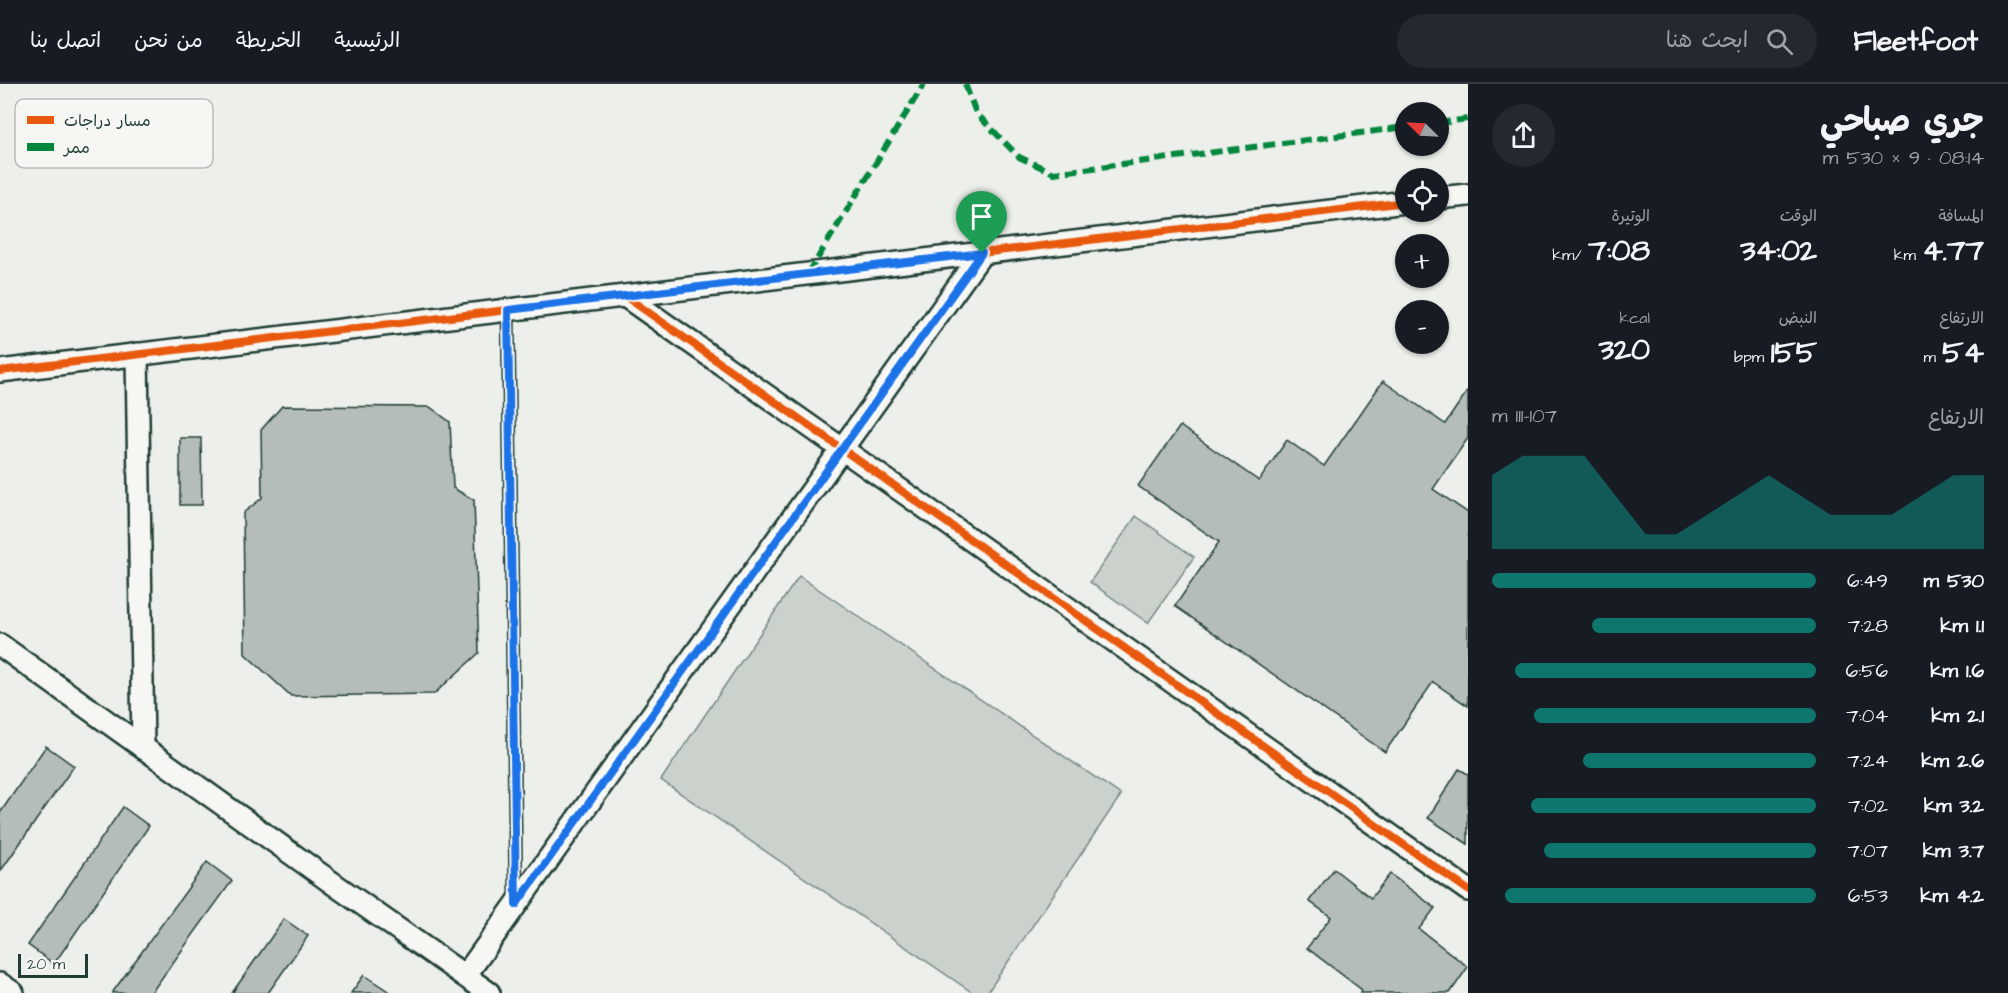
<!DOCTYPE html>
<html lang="ar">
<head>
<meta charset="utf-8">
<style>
	body { margin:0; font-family:"Architects Daughter","Playpen Sans Arabic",sans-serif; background:#242831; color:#f1f3f6; direction:rtl; height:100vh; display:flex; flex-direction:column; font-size:22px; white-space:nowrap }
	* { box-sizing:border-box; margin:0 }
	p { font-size:20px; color:#9ea1a6 }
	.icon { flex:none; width:33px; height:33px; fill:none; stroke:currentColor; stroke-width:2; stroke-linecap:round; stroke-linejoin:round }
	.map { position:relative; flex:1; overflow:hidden; direction:ltr }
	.details { display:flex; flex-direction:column; background:#171b24; width:540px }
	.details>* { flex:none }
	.needle { width:39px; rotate:294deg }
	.tools { position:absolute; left:1395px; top:18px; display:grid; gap:12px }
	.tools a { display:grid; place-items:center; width:54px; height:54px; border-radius:50%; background:#171b24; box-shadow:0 2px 4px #0004; font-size:30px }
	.scale { position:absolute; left:18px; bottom:15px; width:70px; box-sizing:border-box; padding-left:6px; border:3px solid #1f3d34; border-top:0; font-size:16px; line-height:21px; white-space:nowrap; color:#1f3d34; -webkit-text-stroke:4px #f6f6f2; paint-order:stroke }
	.pin { position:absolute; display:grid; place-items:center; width:51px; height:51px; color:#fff; margin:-62px -26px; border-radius:50% 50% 50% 0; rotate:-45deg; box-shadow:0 0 6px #0007 }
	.pin .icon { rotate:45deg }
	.round { display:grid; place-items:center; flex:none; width:63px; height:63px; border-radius:32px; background:#242831 }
	.overview { display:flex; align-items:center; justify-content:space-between; height:102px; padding:0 24px }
	h1 { font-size:33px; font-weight:700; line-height:45px }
	.figures { display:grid; grid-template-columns:repeat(3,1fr); gap:9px; height:102px; padding:6px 24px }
	.figures div { display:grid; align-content:center }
	.figures b { font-size:30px; font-weight:700 }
	.figures small { font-size:16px; font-weight:400 }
	.figures p { font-size:16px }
	.chart { height:168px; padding:12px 24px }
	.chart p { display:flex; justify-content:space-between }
	.chart svg { width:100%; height:108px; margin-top:6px; fill:#0f766e; opacity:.7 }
	ul { padding:0 24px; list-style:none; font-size:20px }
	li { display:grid; grid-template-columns:96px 72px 1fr; align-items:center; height:45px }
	li i { height:15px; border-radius:8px; background:#0f766e }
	header { display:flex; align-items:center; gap:36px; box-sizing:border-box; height:84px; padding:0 30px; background:#171b24; border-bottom:2px solid #363941 }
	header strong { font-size:28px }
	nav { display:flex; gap:33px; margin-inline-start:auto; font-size:21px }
	.search { width:420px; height:54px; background:#242831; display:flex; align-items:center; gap:15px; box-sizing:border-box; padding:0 21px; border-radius:33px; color:#9ea1a6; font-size:22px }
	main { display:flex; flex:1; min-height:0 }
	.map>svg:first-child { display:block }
</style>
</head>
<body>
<header>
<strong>Fleetfoot</strong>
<div class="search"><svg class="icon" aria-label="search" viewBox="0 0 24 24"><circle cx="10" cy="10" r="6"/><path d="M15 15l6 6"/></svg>ابحث هنا</div>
<nav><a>الرئيسية</a><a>الخريطة</a><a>من نحن</a><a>اتصل بنا</a></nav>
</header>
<main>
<section class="details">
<div class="overview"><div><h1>جري صباحي</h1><p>08:14 · 9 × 530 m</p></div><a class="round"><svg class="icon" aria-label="share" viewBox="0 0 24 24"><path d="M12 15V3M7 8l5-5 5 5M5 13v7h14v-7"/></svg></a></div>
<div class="figures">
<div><p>المسافة</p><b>4.77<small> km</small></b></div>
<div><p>الوقت</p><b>34:02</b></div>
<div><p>الوتيرة</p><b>7:08<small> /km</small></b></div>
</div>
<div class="figures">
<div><p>الارتفاع</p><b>54<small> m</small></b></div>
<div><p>النبض</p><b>155<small> bpm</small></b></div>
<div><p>kcal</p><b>320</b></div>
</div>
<div class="chart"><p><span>الارتفاع</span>107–111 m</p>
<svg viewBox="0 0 160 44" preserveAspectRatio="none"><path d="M0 44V14L10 6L20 6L30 6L40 22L50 38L60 38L70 30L80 22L90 14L100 22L110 30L120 30L130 30L140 22L150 14L160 14V44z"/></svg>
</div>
<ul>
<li><b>530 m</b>6:49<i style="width:100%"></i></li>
<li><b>1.1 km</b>7:28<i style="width:69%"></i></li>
<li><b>1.6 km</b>6:56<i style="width:93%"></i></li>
<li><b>2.1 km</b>7:04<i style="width:87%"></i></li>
<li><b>2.6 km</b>7:24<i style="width:72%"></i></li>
<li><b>3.2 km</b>7:02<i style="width:88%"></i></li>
<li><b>3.7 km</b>7:07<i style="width:84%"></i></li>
<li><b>4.2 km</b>6:53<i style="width:96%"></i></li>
</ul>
</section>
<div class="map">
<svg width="1468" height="909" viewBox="0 0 1468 909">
	<rect width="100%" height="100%" fill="#edefea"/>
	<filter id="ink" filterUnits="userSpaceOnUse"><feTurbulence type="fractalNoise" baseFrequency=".0167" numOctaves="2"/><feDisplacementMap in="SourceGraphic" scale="12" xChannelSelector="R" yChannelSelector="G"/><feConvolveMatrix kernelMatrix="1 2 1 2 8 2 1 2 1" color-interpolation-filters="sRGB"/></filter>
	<g filter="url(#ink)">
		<g fill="#cbd2cc" stroke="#758880" stroke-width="1.5">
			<polygon points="1136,432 1194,473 1148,539 1090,498"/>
			<polygon points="799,492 1121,711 987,909 973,909 661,696"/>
		</g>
		<g fill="#b4bdb8" stroke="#1f3d34" stroke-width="1.5">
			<polygon points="1383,297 1445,340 1468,306 1468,354 1433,405 1468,429 1468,622 1433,598 1385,668 1175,522 1219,458 1138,402 1180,342 1259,397 1287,356 1324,382"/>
			<polygon points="282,322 430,323 450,338 453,404 474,416 479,569 434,610 291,612 245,570 243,429 262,414 261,346"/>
			<polygon points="180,354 201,354 202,421 180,421"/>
			<polygon points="46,662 74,682 0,788 0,729"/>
			<polygon points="1459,685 1468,690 1468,760 1428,734"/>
			<polygon points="123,723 149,742 54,880 28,861"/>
			<polygon points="207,778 232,797 151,909 112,909"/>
			<polygon points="1334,785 1371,814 1390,790 1435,824 1419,845 1468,883 1450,909 1360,909 1362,906 1307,864 1331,833 1309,817"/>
			<polygon points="284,835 308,852 268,909 232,909"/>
			<polygon points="364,891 391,909 351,909"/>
		</g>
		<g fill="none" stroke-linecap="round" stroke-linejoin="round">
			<g stroke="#1f3d34" stroke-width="15">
				<polyline id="lane" points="508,226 516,817"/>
			</g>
			<g stroke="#1f3d34" stroke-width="26">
				<g id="street">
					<polyline points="1438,114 1468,111"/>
					<polyline points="625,212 1468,806"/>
					<polyline points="137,270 143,664"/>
					<polyline points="0,287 1406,118"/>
					<polyline points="0,561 338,803 489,909"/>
					<polyline points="465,892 982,169"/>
					<polyline points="0,900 13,909"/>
				</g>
			</g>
			<use href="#lane" stroke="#f6f6f2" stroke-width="10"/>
			<use href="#street" stroke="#f6f6f2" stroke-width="21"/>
			<g stroke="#00873e" stroke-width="6" stroke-dasharray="12 6" stroke-linecap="butt">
				<polyline points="965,0 976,29 1019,73 1054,89 1406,43"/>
				<polyline points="1438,39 1468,35"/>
				<polyline points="808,190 924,0"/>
			</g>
			<g stroke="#f6f6f2" stroke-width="11">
				<g id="cycleway">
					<polyline points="625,212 1468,806"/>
					<polyline points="0,287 1406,118"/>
				</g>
			</g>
			<use href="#cycleway" stroke="#e8590c" stroke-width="8"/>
		</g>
	</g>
	<g fill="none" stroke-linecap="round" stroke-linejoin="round" filter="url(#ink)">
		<g stroke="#fff" stroke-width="12">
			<polygon id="route" points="982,169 516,821 508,226"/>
		</g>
		<use href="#route" stroke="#1a73e8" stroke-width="8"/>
	</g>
	<rect x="15" y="15" width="198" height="69" rx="9" fill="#f6f6f2" stroke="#b6beb9" stroke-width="1.5"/>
	<rect x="27" y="32" width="27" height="8" fill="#e8590c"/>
	<rect x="27" y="59" width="27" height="8" fill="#00873e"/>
	<g font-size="16" fill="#1f3d34">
		<text x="64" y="42">مسار دراجات</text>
		<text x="64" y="69">ممر</text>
	</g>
</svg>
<div class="tools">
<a><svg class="needle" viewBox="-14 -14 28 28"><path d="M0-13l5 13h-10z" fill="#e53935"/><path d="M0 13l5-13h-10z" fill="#9ea1a6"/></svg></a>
<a><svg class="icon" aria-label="locate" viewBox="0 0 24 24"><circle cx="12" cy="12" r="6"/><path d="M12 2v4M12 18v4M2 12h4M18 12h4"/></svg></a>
<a>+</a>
<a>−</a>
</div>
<div class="scale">20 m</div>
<div class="pin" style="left:982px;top:169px;background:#1e9e55"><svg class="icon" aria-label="arrive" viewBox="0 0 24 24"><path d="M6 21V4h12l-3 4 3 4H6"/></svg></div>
</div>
</main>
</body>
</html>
